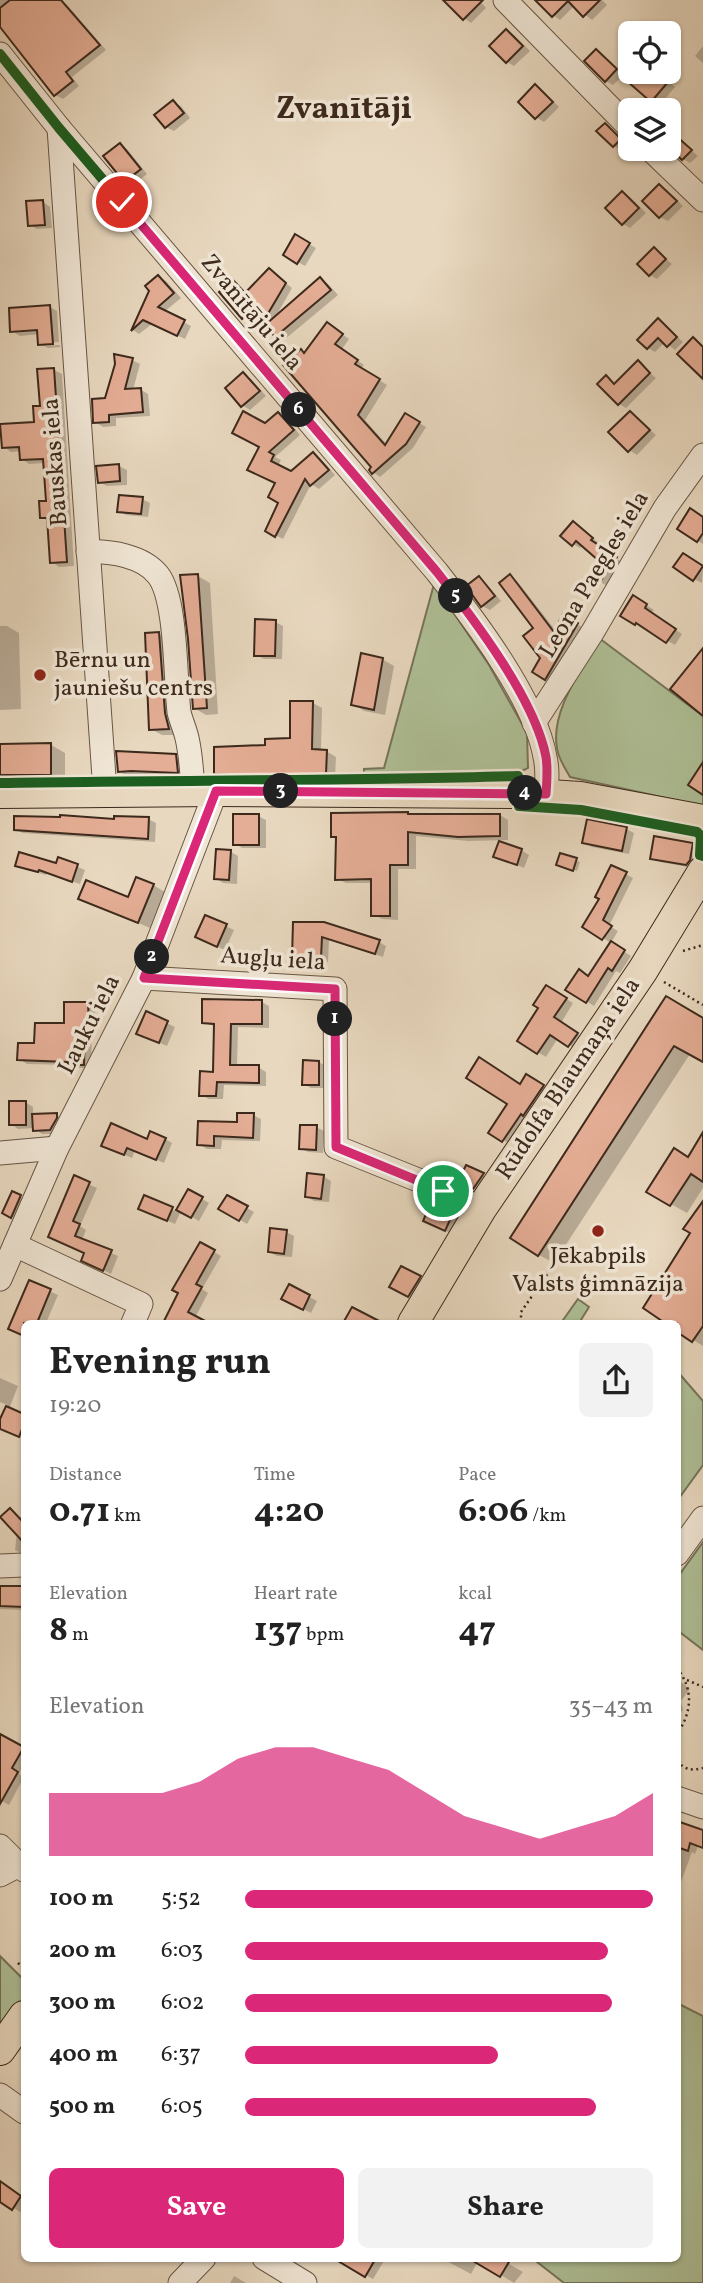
<!DOCTYPE html>
<html lang="en">
<head>
<meta charset="utf-8">
<style>
	body { margin:0; font-family:Vollkorn,serif; background:#f2f2f2; color:#222; height:100vh; display:flex; flex-direction:column; font-size:26px; white-space:nowrap }
	* { box-sizing:border-box; margin:0 }
	p { font-size:23px; color:#767676 }
	.icon { flex:none; width:38px; height:38px; fill:none; stroke:currentColor; stroke-width:2; stroke-linecap:round; stroke-linejoin:round }
	.map { position:relative; flex:1; overflow:hidden }
	.side { position:absolute; left:21px; top:1320px; width:660px; height:942px; display:flex; flex-direction:column; background:#fff; border-radius:10px; box-shadow:0 2px 5px #0004 }
	.side>* { flex:none }
	.controls { position:absolute; left:618px; top:21px; display:grid; gap:14px }
	.controls a { display:grid; place-items:center; width:63px; height:63px; border-radius:10px; background:#fff; box-shadow:0 2px 5px #0004; font-size:35px }
	.pin { position:absolute; display:grid; place-items:center; width:60px; height:60px; color:#fff; margin:-30px; border:4px solid #fff; border-radius:50%; box-shadow:0 2px 7px #0007 }
	.km { position:absolute; width:35px; height:35px; margin:-18px; border-radius:50%; background:#222; color:#fff; font-size:19px; line-height:35px; text-align:center }
	.round { display:grid; place-items:center; flex:none; width:74px; height:74px; border-radius:10px; background:#f2f2f2 }
	.headline { display:flex; align-items:center; justify-content:space-between; height:119px; padding:0 28px }
	h1 { font-size:38px; font-weight:700; line-height:52px }
	.stats { display:grid; grid-template-columns:repeat(3,1fr); gap:10px; height:119px; padding:7px 28px }
	.stats div { display:grid; align-content:center }
	.stats b { font-size:35px; font-weight:700 }
	.stats small { font-size:19px; font-weight:400 }
	.stats p { font-size:19px }
	.chart { height:196px; padding:14px 28px }
	.chart p { display:flex; justify-content:space-between }
	.chart svg { width:100%; height:126px; margin-top:7px; fill:#db2777; opacity:.7 }
	.button { display:flex; gap:14px; margin-top:auto; padding:14px 28px }
	.button a { flex:1; height:80px; border-radius:10px; background:#db2777; color:#fff; font-size:28px; font-weight:700; line-height:80px; text-align:center }
	.button a+a { background:#f2f2f2; color:#222 }
	ul { padding:0 28px; list-style:none; font-size:23px }
	li { display:grid; grid-template-columns:112px 84px 1fr; align-items:center; height:52px }
	li i { height:18px; border-radius:9px; background:#db2777 }
	.map>svg:first-child { display:block }
</style>
</head>
<body>
<div class="map">
<svg width="703" height="2283" viewBox="0 0 703 2283">
	<rect width="100%" height="100%" fill="#e8d8bf"/>
	<filter id="stains"><feTurbulence type="fractalNoise" baseFrequency=".00286" numOctaves="4"/><feColorMatrix values="0 0 0 0 .2 0 0 0 0 .09 0 0 0 0 .02 0 0 0 .5 -.17"/></filter>
	<radialGradient id="worn" r=".72"><stop offset=".6" stop-color="#630" stop-opacity="0"/><stop offset="1" stop-color="#630" stop-opacity=".3"/></radialGradient>
	<g fill="#afc097" stroke="#76745a" stroke-width="2">
		<polygon points="434,584 489,665 527,733 528,768 520,772 436,776 364,776 364,769 384,768"/>
		<path d="M599,638L703,716V806L570,777C565,768 558,758 557,748C550,712 582,669 599,638Z"/>
		<polygon points="578,1299 589,1307 579,1323 561,1323"/>
		<polygon points="677,1371 703,1401 703,1465 677,1501"/>
		<polygon points="703,1542 703,1650 677,1630 677,1578"/>
		<polygon points="0,1956 24,1980 24,1997 0,2032"/>
		<polygon points="677,2003 703,2016 703,2283 564,2283 532,2258 677,2258"/>
	</g>
	<g fill="#0003">
		<polygon points="0,0 53,0 61,2 68,6 106,50 72,77 79,86 63,99 55,95 0,26"/>
		<polygon points="446,0 479,0 486,8 471,23 464,18"/>
		<polygon points="547,0 602,0 607,5 592,20 574,6 560,20 553,15"/>
		<polygon points="506,31 514,35 530,51 514,66 507,62"/>
		<polygon points="703,46 703,63 695,56"/>
		<polygon points="596,51 624,75 613,85 606,81 586,61"/>
		<polygon points="640,72 657,72 675,87 660,105 631,82"/>
		<polygon points="536,87 543,91 559,107 544,122 536,117"/>
		<polygon points="173,102 181,106 190,118 174,131 166,127"/>
		<polygon points="605,125 628,144 621,150 614,146"/>
		<polygon points="675,137 698,156 690,163 683,159"/>
		<polygon points="120,145 127,149 147,174 133,185 126,181 106,157"/>
		<polygon points="660,186 667,190 683,206 668,221 660,217 645,201"/>
		<polygon points="622,193 630,197 646,213 630,228 623,224"/>
		<polygon points="43,202 50,207 52,228 37,229 30,225"/>
		<polygon points="295,236 316,248 305,266 285,255"/>
		<polygon points="654,249 672,264 657,279 650,275"/>
		<polygon points="269,270 292,288 275,318 320,280 328,284 338,295 284,340 276,336 269,324 258,315 251,322 243,317 234,282 247,293"/>
		<polygon points="159,277 166,281 181,298 164,312 191,326 185,339 152,324 139,334 133,330"/>
		<polygon points="50,307 57,311 59,342 45,343 45,346 60,345 60,347 48,348 40,344 40,334 20,336 12,331"/>
		<polygon points="658,320 683,342 675,350 665,342 655,352 648,348"/>
		<polygon points="335,329 349,339 342,349 364,365 361,369 387,385 365,420 387,445 406,415 426,427 413,448 380,477 373,472 373,466 301,351 306,354"/>
		<polygon points="132,360 140,364 133,390 141,390 148,394 150,416 116,418 116,426 103,427 95,422 107,400"/>
		<polygon points="638,363 656,378 626,408 619,404 606,377 616,384"/>
		<polygon points="54,370 62,374 74,566 59,567 52,562 49,522 42,517 48,502 45,463 29,464 22,459 21,451 11,452 4,447 35,423"/>
		<polygon points="244,374 251,379 266,396 250,410 242,405"/>
		<polygon points="630,413 656,435 637,455 629,450"/>
		<polygon points="278,414 286,418 300,435 275,457 281,460 278,466 291,473 313,454 320,458 335,475 319,489 311,484 283,539 267,531 281,503 277,483 261,447 266,425"/>
		<polygon points="119,466 127,470 127,485 107,486 99,482"/>
		<polygon points="142,499 150,503 148,517 126,515 119,511"/>
		<polygon points="703,518 703,544 679,528"/>
		<polygon points="573,523 599,543 597,546 623,563 607,586 591,576 602,561 583,545 580,548 573,544"/>
		<polygon points="690,559 703,568 702,583 694,579"/>
		<polygon points="198,576 210,583 218,714 206,715 194,708"/>
		<polygon points="510,577 517,581 556,631 564,617 584,628 553,682 534,672 542,658 535,629"/>
		<polygon points="479,578 486,583 501,601 490,610 482,606"/>
		<polygon points="633,597 654,610 651,613 682,634 675,645 623,615"/>
		<polygon points="275,622 283,626 282,659 264,659 256,655"/>
		<polygon points="0,626 7,626 19,633 21,709 0,710"/>
		<polygon points="159,634 170,641 180,735 162,735 151,729"/>
		<polygon points="382,659 394,666 385,715 364,711 353,704"/>
		<polygon points="313,703 322,708 321,751 326,751 336,757 335,778 225,778 216,773 267,746 291,740"/>
		<polygon points="0,745 51,745 65,753 65,782 0,783"/>
		<polygon points="175,756 183,760 185,776 127,776 119,771"/>
		<polygon points="500,815 508,820 508,840 468,841 416,836 416,869 398,869 398,920 382,919 373,914 373,883 346,883 337,879 337,839 333,836"/>
		<polygon points="258,816 266,820 266,848 242,848 235,844"/>
		<polygon points="148,819 156,823 155,842 23,833 15,829"/>
		<polygon points="626,829 634,833 629,854 592,847 584,842"/>
		<polygon points="692,845 699,849 694,868 660,862 652,858"/>
		<polygon points="521,850 529,855 524,868 496,856"/>
		<polygon points="231,852 238,856 237,884 223,883 216,878"/>
		<polygon points="561,855 580,862 577,871 561,866"/>
		<polygon points="59,859 85,870 80,884 47,873 46,875 24,869 17,865 57,865"/>
		<polygon points="612,867 633,878 609,926 618,931 611,943 584,926 602,899"/>
		<polygon points="153,885 165,892 150,928 81,898 129,899"/>
		<polygon points="206,917 234,930 225,950 205,941"/>
		<polygon points="294,923 379,942 386,946 383,957 329,940 328,962 301,961 293,957"/>
		<polygon points="611,943 631,956 620,973 616,971 594,1006 568,989 589,978"/>
		<polygon points="547,987 573,1003 561,1023 584,1038 577,1050 558,1038 546,1057 519,1041 541,1008"/>
		<polygon points="667,998 703,1020 703,1061 690,1054 554,1263 539,1255"/>
		<polygon points="262,1002 269,1006 269,1028 238,1027 237,1067 258,1067 266,1072 266,1086 224,1085 223,1099 209,1099 201,1095 214,1073 216,1027 204,1022"/>
		<polygon points="88,1004 95,1008 96,1029 92,1030 91,1068 78,1068 72,1065 27,1064 19,1059 36,1045 66,1025"/>
		<polygon points="147,1014 175,1027 167,1046 146,1037"/>
		<polygon points="319,1062 327,1067 326,1088 311,1088 303,1084"/>
		<polygon points="527,1076 550,1091 511,1145 491,1132"/>
		<polygon points="25,1102 33,1107 33,1115 56,1115 64,1119 58,1134 42,1134 34,1128 18,1129 11,1124"/>
		<polygon points="253,1115 261,1119 260,1141 222,1140 221,1149 207,1149 199,1144 199,1123 238,1124"/>
		<polygon points="316,1127 324,1131 323,1153 308,1152 301,1148"/>
		<polygon points="703,1136 703,1188 687,1213 649,1192 688,1159"/>
		<polygon points="165,1139 172,1143 164,1163 135,1150 132,1158 111,1149"/>
		<polygon points="467,1167 490,1179 481,1192 461,1181"/>
		<polygon points="323,1176 331,1181 329,1202 314,1201 306,1196"/>
		<polygon points="75,1178 97,1188 80,1226 86,1230 82,1240 118,1256 111,1274 91,1264 86,1253 57,1240"/>
		<polygon points="189,1191 209,1203 199,1221 181,1211 175,1224 148,1212 145,1197 177,1212"/>
		<polygon points="13,1193 28,1201 19,1220 4,1213"/>
		<polygon points="227,1197 254,1212 247,1224 221,1209"/>
		<polygon points="703,1204 703,1346 677,1330 677,1323 668,1323 693,1233"/>
		<polygon points="453,1213 460,1217 453,1234 432,1225"/>
		<polygon points="286,1232 294,1236 292,1257 277,1256 269,1252"/>
		<polygon points="200,1244 221,1256 202,1289 208,1293 195,1318 205,1323 171,1323"/>
		<polygon points="401,1268 427,1282 416,1300 392,1287"/>
		<polygon points="30,1282 58,1295 46,1323 24,1323 24,1336 17,1332"/>
		<polygon points="289,1286 317,1301 311,1313 283,1299"/>
		<polygon points="0,1378 18,1386 9,1409 24,1416 24,1439 0,1428 8,1405 0,1402"/>
		<polygon points="10,1510 24,1521 24,1555 15,1550 17,1532"/>
		<polygon points="0,1588 24,1588 24,1610 0,1609"/>
		<polygon points="677,1679 690,1689 681,1701 683,1710 677,1717"/>
		<polygon points="3,1738 24,1750 24,1763 19,1774 24,1777 9,1805 0,1800 0,1743"/>
		<polygon points="677,1823 703,1832 703,1848 698,1846 695,1854 692,1852 678,1890"/>
		<polygon points="0,2187 9,2188 24,2199 24,2206 20,2212 0,2199"/>
		<polygon points="341,2258 379,2258 384,2261 373,2279 340,2260"/>
		<polygon points="441,2258 499,2258 523,2272 514,2283 478,2261 471,2274"/>
		<polygon points="234,2276 246,2283 230,2283"/>
	</g>
	<g fill="#e4ad95" stroke="#3d291c" stroke-width="2">
		<polygon points="10,0 61,0 100,45 66,72 73,81 54,96 0,27 0,8"/>
		<polygon points="443,0 483,0 463,20"/>
		<polygon points="535,0 600,0 583,17 568,1 552,17"/>
		<polygon points="506,29 523,46 506,63 489,46"/>
		<polygon points="596,49 617,69 605,82 584,61"/>
		<polygon points="637,72 657,72 668,82 651,102 628,82"/>
		<polygon points="535,84 553,102 535,119 518,102"/>
		<polygon points="173,100 184,113 165,128 154,115"/>
		<polygon points="605,123 621,139 613,147 596,131"/>
		<polygon points="675,135 692,150 682,160 668,147 668,141"/>
		<polygon points="120,143 141,169 124,182 103,156"/>
		<polygon points="659,184 677,201 659,218 642,201"/>
		<polygon points="622,191 639,208 622,225 605,208"/>
		<polygon points="43,200 45,225 28,226 26,201"/>
		<polygon points="295,234 310,243 297,264 283,255"/>
		<polygon points="654,247 666,259 649,276 637,264"/>
		<polygon points="269,268 286,283 263,322 252,310 242,319 219,292 233,280 245,293"/>
		<polygon points="158,275 174,293 158,307 185,320 177,336 143,320 131,331 149,291 145,286"/>
		<polygon points="320,277 331,290 275,337 265,325"/>
		<polygon points="50,305 53,344 38,345 37,330 10,332 9,308"/>
		<polygon points="658,318 677,337 667,347 658,338 647,349 637,340"/>
		<polygon points="327,322 343,334 335,344 358,360 355,364 380,379 358,415 385,445 405,413 420,422 406,444 372,474 369,470 371,467 283,365 301,349 304,353"/>
		<polygon points="693,337 703,347 703,379 677,354"/>
		<polygon points="114,354 133,358 125,389 141,388 143,412 109,415 109,422 93,423 92,399 105,398 115,364"/>
		<polygon points="638,360 650,373 618,405 597,384 606,375 614,384"/>
		<polygon points="54,368 67,562 50,563 47,518 40,518 39,501 46,501 43,459 20,460 19,447 2,448 0,424 34,422 33,406 40,406 37,369"/>
		<polygon points="243,372 260,391 241,407 225,388"/>
		<polygon points="243,411 265,423 278,412 294,430 269,452 274,455 271,461 291,471 313,452 329,470 310,486 305,479 275,537 265,531 278,503 268,497 275,483 247,470 259,447 232,433"/>
		<polygon points="630,411 650,430 628,452 608,432"/>
		<polygon points="119,464 120,481 98,483 96,466"/>
		<polygon points="119,495 143,497 141,514 117,512"/>
		<polygon points="690,508 703,517 703,533 697,542 677,529"/>
		<polygon points="573,521 593,538 591,540 617,557 599,583 589,576 599,561 576,541 572,546 560,536"/>
		<polygon points="683,553 703,566 693,581 673,567"/>
		<polygon points="198,574 207,708 193,709 188,639 180,575"/>
		<polygon points="510,574 554,632 563,614 578,623 545,680 532,672 540,658 523,636 533,628 499,583"/>
		<polygon points="479,576 495,596 481,607 466,586"/>
		<polygon points="633,595 647,604 645,608 676,629 666,643 636,623 635,625 620,616"/>
		<polygon points="255,619 276,620 275,656 254,656"/>
		<polygon points="159,632 165,713 169,729 149,730 145,633"/>
		<polygon points="703,648 703,716 670,689"/>
		<polygon points="361,653 383,658 374,710 351,705"/>
		<polygon points="290,701 313,701 312,749 327,750 326,774 214,774 214,747 265,745 265,739 290,738"/>
		<polygon points="51,743 51,775 0,775 0,744"/>
		<polygon points="116,751 176,754 178,773 131,771 118,772"/>
		<polygon points="703,762 703,795 688,785"/>
		<polygon points="408,812 408,814 500,814 500,836 458,837 408,832 408,865 390,865 390,916 371,916 371,879 335,880 336,837 331,837 331,813"/>
		<rect x="233" y="814" width="26" height="31"/>
		<polygon points="60,815 114,819 114,816 149,817 148,839 14,830 14,816 60,817"/>
		<polygon points="587,819 627,827 622,851 582,843"/>
		<polygon points="654,836 693,843 690,860 686,865 650,859"/>
		<polygon points="499,841 522,849 517,865 493,857"/>
		<polygon points="216,849 231,850 229,880 214,879"/>
		<polygon points="19,852 56,863 58,857 78,864 72,882 39,870 38,872 15,866"/>
		<polygon points="560,853 577,858 573,871 556,865"/>
		<polygon points="611,865 627,872 603,920 612,926 602,940 582,927 599,899 595,897"/>
		<polygon points="136,877 154,884 138,923 78,899 86,880 128,897"/>
		<polygon points="205,915 227,924 217,947 195,937"/>
		<polygon points="293,922 324,922 380,940 375,954 322,937 321,958 292,958"/>
		<polygon points="611,941 625,950 612,971 608,968 586,1003 565,990 579,969 588,976"/>
		<polygon points="546,985 567,998 554,1017 578,1033 568,1047 550,1035 537,1054 517,1041 538,1008 533,1005"/>
		<polygon points="666,996 703,1018 703,1062 674,1046 538,1256 510,1238"/>
		<polygon points="202,999 262,1000 262,1024 231,1024 230,1065 259,1065 259,1083 217,1082 216,1096 199,1096 200,1071 213,1072 214,1024 202,1023"/>
		<polygon points="64,1002 88,1002 89,1026 85,1026 84,1065 68,1065 68,1062 17,1060 18,1043 34,1043 35,1023 64,1023"/>
		<polygon points="146,1011 168,1021 159,1043 136,1034"/>
		<polygon points="479,1057 520,1084 526,1074 544,1085 523,1116 521,1114 502,1142 488,1133 507,1104 466,1078"/>
		<polygon points="303,1060 319,1061 319,1085 302,1085"/>
		<rect x="9" y="1101" width="17" height="24"/>
		<polygon points="57,1113 57,1118 50,1130 33,1131 32,1114"/>
		<polygon points="237,1113 254,1113 253,1138 214,1136 214,1146 197,1145 198,1121 237,1122"/>
		<polygon points="111,1123 147,1139 150,1131 166,1138 156,1160 127,1148 124,1155 101,1146"/>
		<polygon points="300,1125 317,1125 316,1150 299,1149"/>
		<polygon points="703,1132 703,1182 691,1174 670,1206 646,1192 674,1148 688,1157"/>
		<polygon points="466,1165 484,1173 473,1189 458,1182"/>
		<polygon points="307,1173 324,1175 321,1199 305,1197"/>
		<polygon points="74,1175 90,1182 73,1221 80,1224 75,1236 112,1250 103,1271 81,1261 84,1253 48,1237"/>
		<polygon points="188,1189 203,1197 191,1218 176,1210"/>
		<polygon points="12,1191 21,1195 11,1218 2,1213"/>
		<polygon points="144,1195 173,1207 167,1221 138,1209"/>
		<polygon points="227,1195 248,1206 239,1221 218,1209"/>
		<polygon points="432,1201 454,1211 445,1231 423,1221"/>
		<polygon points="703,1201 703,1326 692,1342 677,1332 677,1323 665,1323 643,1308 690,1233 683,1229"/>
		<polygon points="270,1228 287,1230 284,1254 268,1252"/>
		<polygon points="200,1242 215,1250 196,1284 202,1287 188,1312 209,1323 163,1323 178,1293 172,1290"/>
		<polygon points="401,1266 421,1276 408,1297 389,1287"/>
		<polygon points="29,1280 51,1289 37,1323 24,1323 24,1336 8,1329"/>
		<polygon points="289,1284 310,1295 303,1310 281,1299"/>
		<polygon points="352,1307 383,1323 343,1323"/>
		<polygon points="6,1406 24,1414 24,1424 19,1437 0,1429 0,1419"/>
		<polygon points="10,1508 24,1523 24,1543 0,1517"/>
		<polygon points="0,1586 24,1586 24,1607 0,1606"/>
		<polygon points="0,1734 24,1747 12,1768 18,1772 0,1804"/>
		<polygon points="677,1821 703,1830 703,1848 690,1843 688,1851 677,1847"/>
		<polygon points="0,2181 21,2196 12,2210 0,2202"/>
		<polygon points="333,2258 376,2258 365,2277"/>
		<polygon points="468,2258 501,2258 509,2262 500,2277"/>
	</g>
	<g fill="none" stroke-linecap="round" stroke-linejoin="round">
		<g stroke="#685545" stroke-width="25">
			<g id="minor">
				<polyline points="505,0 630,128"/>
				<path d="M0,54L59,128L437,572C473,618 535,699 545,757C548,769 547,781 546,794"/>
				<polyline points="59,128 105,792"/>
				<polyline points="650,149 703,200"/>
				<path d="M88,552C111,551 143,556 158,575C177,599 175,679 179,712C181,721 185,729 187,738C191,755 192,773 193,791"/>
				<polyline points="534,723 592,633 665,508 703,455"/>
				<polyline points="144,978 335,989 336,1147 443,1190 481,1209"/>
				<polyline points="0,1153 57,1148"/>
				<polyline points="15,1245 141,1304 133,1323"/>
				<polyline points="0,1279 57,1148 144,978 216,791"/>
				<polyline points="677,1554 703,1518"/>
				<polyline points="0,1566 24,1565"/>
				<polyline points="677,1798 703,1807"/>
				<polyline points="0,1846 24,1870"/>
				<polyline points="0,1875 19,1865"/>
				<polyline points="0,2095 24,2112"/>
				<polyline points="264,2258 305,2283"/>
				<polyline points="180,2283 204,2258"/>
			</g>
		</g>
		<g stroke="#3d291c" stroke-width="32">
			<g id="major">
				<polyline points="0,793 216,791 518,793 580,797 703,820"/>
				<polyline points="413,1323 481,1209 643,970 703,871"/>
				<polyline points="0,2050 24,2016"/>
			</g>
		</g>
		<g stroke="#3d291c" stroke-width="2.5" stroke-dasharray="2 3.5" stroke-linecap="butt">
			<polyline points="683,951 703,945"/>
			<polyline points="664,982 703,1005"/>
			<polyline points="521,1323 521,1312 548,1273"/>
			<path d="M677,1668C694,1690 692,1712 677,1734"/>
			<polyline points="687,1680 703,1687"/>
			<path d="M677,1761C685,1770 692,1771 703,1768"/>
			<polyline points="18,1963 24,1969"/>
		</g>
		<use href="#minor" stroke="#f0e6d5" stroke-width="23"/>
		<use href="#major" stroke="#e8d8bf" stroke-width="30"/>
		<g stroke="#f0e6d5" stroke-width="15">
			<g id="cycleway">
				<path d="M0,54L59,128L437,572C473,618 535,699 545,757C548,769 547,781 546,794"/>
				<path d="M0,783C173,780 345,781 518,776L519,806L581,810L697,832L701,836L700,855L703,856"/>
			</g>
		</g>
		<use href="#cycleway" stroke="#1b5e20" stroke-width="10"/>
	</g>
	<g fill="none" stroke-linecap="round" stroke-linejoin="round">
		<g stroke="#fff" stroke-width="14">
			<path id="route" d="M122,202L437,572C473,618 535,699 546,757C548,769 547,781 546,794L216,791L144,978L335,989L336,1147L443,1191"/>
		</g>
		<use href="#route" stroke="#db2777" stroke-width="9"/>
	</g>
	<g fill="#8f2418" stroke="#f0e6d5" stroke-width="2.5">
		<circle cx="40" cy="675" r="7"/>
		<circle cx="598" cy="1231" r="7"/>
	</g>
	<g text-anchor="middle" dominant-baseline="central" stroke-width="7" stroke-linejoin="round" paint-order="stroke">
		<g font-size="24" fill="#3d291c" stroke="#f0e6d5">
			<text transform="translate(251 313) rotate(50)">Zvanītāju iela</text>
			<text transform="translate(56 462) rotate(-94)">Bauskas iela</text>
			<text transform="translate(595 575) rotate(-59)">Leona Paegles iela</text>
			<text transform="translate(273 960) rotate(4)">Augļu iela</text>
			<text transform="translate(90 1025) rotate(-63)">Lauku iela</text>
			<text transform="translate(569 1079) rotate(-56)">Rūdolfa Blaumaņa iela</text>
		</g>
		<g font-size="24" fill="#3d291c" stroke="#f0e6d5" text-anchor="start">
			<text x="54" y="661">Bērnu un<tspan x="54" dy="28">jauniešu centrs</tspan></text>
			<text x="598" y="1257" text-anchor="middle">Jēkabpils<tspan x="598" dy="28">Valsts ģimnāzija</tspan></text>
		</g>
		<g font-size="32" font-weight="bold" fill="#3d291c" stroke="#f0e6d5">
			<text x="344" y="110">Zvanītāji</text>
		</g>
	</g>
	<rect width="100%" height="100%" filter="url(#stains)"/>
	<rect width="100%" height="100%" fill="url(#worn)"/>
</svg>
<div class="controls">
<a><svg class="icon" aria-label="locate" viewBox="0 0 24 24"><circle cx="12" cy="12" r="6"/><path d="M12 2v4M12 18v4M2 12h4M18 12h4"/></svg></a>
<a><svg class="icon" aria-label="layers" viewBox="0 0 24 24"><path d="M12 4l9 5-9 5-9-5zM3 14l9 5 9-5"/></svg></a>
</div>
<div class="pin" style="left:443px;top:1191px;background:#1e9e55"><svg class="icon" aria-label="arrive" viewBox="0 0 24 24"><path d="M6 21V4h12l-3 4 3 4H6"/></svg></div>
<div class="pin" style="left:122px;top:202px;background:#d93025"><svg class="icon" aria-label="check" viewBox="0 0 24 24"><path d="M5 12l5 5 9-10"/></svg></div>
<b class="km" style="left:335px;top:1019px">1</b>
<b class="km" style="left:152px;top:957px">2</b>
<b class="km" style="left:281px;top:791px">3</b>
<b class="km" style="left:525px;top:793px">4</b>
<b class="km" style="left:456px;top:596px">5</b>
<b class="km" style="left:299px;top:410px">6</b>
<section class="side">
<div class="headline"><div><h1>Evening run</h1><p>19:20</p></div><a class="round"><svg class="icon" aria-label="share" viewBox="0 0 24 24"><path d="M12 15V3M7 8l5-5 5 5M5 13v7h14v-7"/></svg></a></div>
<div class="stats">
<div><p>Distance</p><b>0.71<small> km</small></b></div>
<div><p>Time</p><b>4:20</b></div>
<div><p>Pace</p><b>6:06<small> /km</small></b></div>
</div>
<div class="stats">
<div><p>Elevation</p><b>8<small> m</small></b></div>
<div><p>Heart rate</p><b>137<small> bpm</small></b></div>
<div><p>kcal</p><b>47</b></div>
</div>
<div class="chart"><p><span>Elevation</span>35–43 m</p>
<svg viewBox="0 0 160 44" preserveAspectRatio="none"><path d="M0 44V22L10 22L20 22L30 22L40 18L50 10L60 6L70 6L80 10L90 14L100 22L110 30L120 34L130 38L140 34L150 30L160 22V44z"/></svg>
</div>
<ul>
<li><b>100 m</b>5:52<i style="width:100%"></i></li>
<li><b>200 m</b>6:03<i style="width:89%"></i></li>
<li><b>300 m</b>6:02<i style="width:90%"></i></li>
<li><b>400 m</b>6:37<i style="width:62%"></i></li>
<li><b>500 m</b>6:05<i style="width:86%"></i></li>
</ul>
<div class="button"><a>Save</a><a>Share</a></div>
</section>
</div>
</body>
</html>
